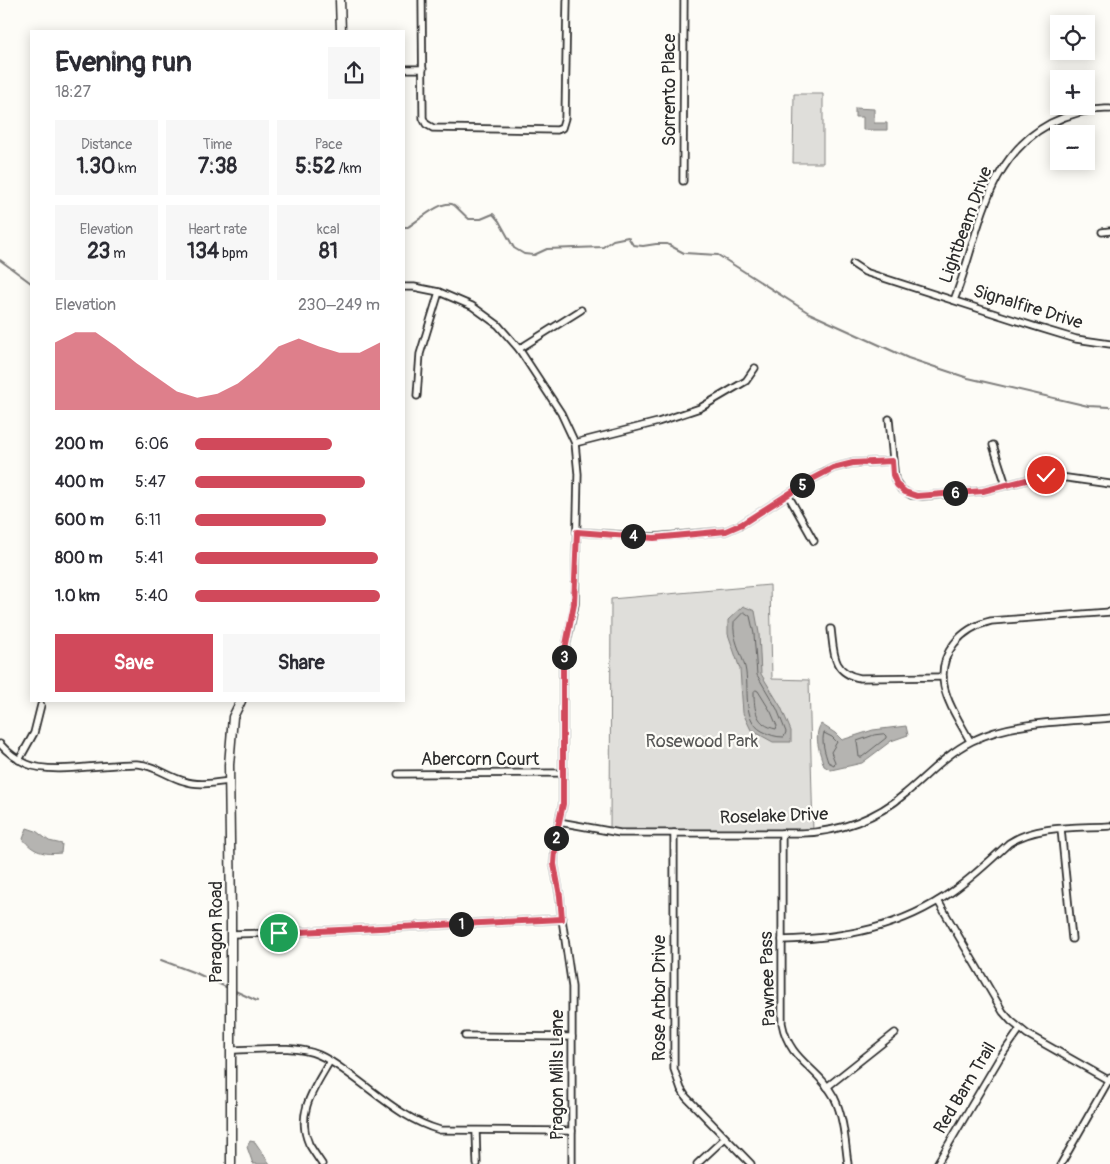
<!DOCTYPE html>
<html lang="en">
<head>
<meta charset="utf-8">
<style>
	body { margin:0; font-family:Pangolin,sans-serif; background:#f7f7f7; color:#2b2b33; height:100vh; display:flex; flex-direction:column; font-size:19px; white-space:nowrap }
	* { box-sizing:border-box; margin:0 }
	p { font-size:16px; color:#7c7c81 }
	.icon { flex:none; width:28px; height:28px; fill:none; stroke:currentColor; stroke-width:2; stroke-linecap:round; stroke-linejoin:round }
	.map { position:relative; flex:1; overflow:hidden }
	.details { position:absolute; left:30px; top:30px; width:375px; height:672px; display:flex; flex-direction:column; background:#fff; border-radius:0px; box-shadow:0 2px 12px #0003 }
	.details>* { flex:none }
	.controls { position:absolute; left:1050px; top:15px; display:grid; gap:10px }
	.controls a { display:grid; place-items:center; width:45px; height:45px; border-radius:0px; background:#fff; box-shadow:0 2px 12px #0003; font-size:25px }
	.pin { position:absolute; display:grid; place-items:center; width:42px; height:42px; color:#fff; margin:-21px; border:2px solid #fff; border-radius:50%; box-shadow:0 1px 5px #0007 }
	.km { position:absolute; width:25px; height:25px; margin:-12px; border-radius:50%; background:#222; color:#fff; font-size:14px; line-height:25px; text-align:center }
	.round { display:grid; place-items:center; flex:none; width:52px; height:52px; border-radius:0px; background:#f7f7f7 }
	.overview { display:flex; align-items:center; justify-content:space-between; height:85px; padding:0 25px }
	h1 { font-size:28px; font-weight:700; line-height:38px }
	.figures { display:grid; grid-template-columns:repeat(3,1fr); gap:8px; height:85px; padding:5px 25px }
	.figures div { display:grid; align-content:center; border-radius:0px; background:#f7f7f7; text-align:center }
	.figures b { font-size:21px; font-weight:700 }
	.figures small { font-size:14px; font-weight:400 }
	.figures p { font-size:14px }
	.chart { height:140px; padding:10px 25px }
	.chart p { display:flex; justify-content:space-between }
	.chart svg { width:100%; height:90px; margin-top:5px; fill:#d1495b; opacity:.7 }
	.action { display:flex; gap:10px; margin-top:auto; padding:10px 25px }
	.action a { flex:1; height:58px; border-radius:0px; background:#d1495b; color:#fff; font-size:20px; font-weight:700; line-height:58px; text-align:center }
	.action a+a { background:#f7f7f7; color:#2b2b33 }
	ul { padding:0 25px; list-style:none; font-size:16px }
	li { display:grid; grid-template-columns:80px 60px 1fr; align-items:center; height:38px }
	li i { height:12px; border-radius:6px; background:#d1495b }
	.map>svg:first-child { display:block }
</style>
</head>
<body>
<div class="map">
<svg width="1110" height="1164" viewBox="0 0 1110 1164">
	<rect width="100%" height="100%" fill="#fdfcf7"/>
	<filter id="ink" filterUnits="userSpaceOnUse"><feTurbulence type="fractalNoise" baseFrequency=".02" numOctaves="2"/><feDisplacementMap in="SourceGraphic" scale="10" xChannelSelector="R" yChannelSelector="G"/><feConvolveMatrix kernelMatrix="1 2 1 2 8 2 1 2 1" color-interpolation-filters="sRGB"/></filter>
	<g filter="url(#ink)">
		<g fill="#dfdeda" stroke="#858482">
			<polygon points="794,94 823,94 823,163 793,163"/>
			<polygon points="770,585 772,679 809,680 813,833 610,831 611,599"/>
		</g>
		<g fill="#b5b4b1" stroke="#7e7d7b">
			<polygon points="855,108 874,109 874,123 887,123 887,130 863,130 863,117 855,117"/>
			<polygon points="743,606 755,611 759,633 761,674 781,707 791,731 791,742 773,742 751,730 743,713 740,669 728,634 728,620"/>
			<path d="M821,724L835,733L842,740L873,730L906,726L908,735L891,741L862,763L831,770L824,766C820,753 813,736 821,724Z"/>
			<path d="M27,828L36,831L49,841L62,844L61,853C44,855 33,852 23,839Z"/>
			<polygon points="250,1141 255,1142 270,1164 253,1164 247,1147"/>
		</g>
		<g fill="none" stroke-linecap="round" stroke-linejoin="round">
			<g stroke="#626261" stroke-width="1">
				<path d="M744,612L750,616L754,634L757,675L777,709L786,732L784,737C775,737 770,735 762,731C741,719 750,688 745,667C741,652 732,638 734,622Z"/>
				<path d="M756,690L758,691L771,712L777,726L776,729C756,725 754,710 754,692Z"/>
				<path d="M824,733L832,737L837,742L831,752L835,762L834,765L828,762C825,753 821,741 824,733Z"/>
				<polygon points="884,734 886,736 886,738 862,757 859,757 857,741 874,735"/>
			</g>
			<g stroke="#7e7d7b" stroke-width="2">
				<path d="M404,227H408C418,221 443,198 454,205C459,209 464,215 469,219H481L493,214L499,221L514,248L524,254L534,255L547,249L603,247L613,240L628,237L633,245L643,246L656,244H667L684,253L718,255L809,313L908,358L968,378L1088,406L1110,407"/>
				<polyline points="0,260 31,283"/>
				<polyline points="161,960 198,974 228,988"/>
				<polyline points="233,990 257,1001"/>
			</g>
			<g stroke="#2b2b2b" stroke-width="9">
				<g id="minor">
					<polyline points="422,0 423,118 426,124 433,128 557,130 562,128 565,118 567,0"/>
					<polyline points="404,69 423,69"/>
					<polyline points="683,181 684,0"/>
					<polyline points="1102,232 1110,231"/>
					<polyline points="853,264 865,272 1033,326 1076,339 1110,344"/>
					<polyline points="404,287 414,287 439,292 472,306 498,325 519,349 561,413 575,443 578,474 575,604 563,660 563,804 556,835 554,864 560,897 562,919"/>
					<path d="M954,300C980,236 983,159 1051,123C1069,114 1089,108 1110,109"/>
					<polyline points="519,349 581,310"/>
					<polyline points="417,396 420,354 439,292"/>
					<polyline points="889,419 895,480 901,489 911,495 922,496 983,491 1046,475 1110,484"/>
					<polyline points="575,443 658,422 700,408 746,381 755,368"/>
					<polyline points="993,445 1006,485"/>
					<polyline points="788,495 814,541"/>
					<polyline points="577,532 654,537 726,531 742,524 812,479 833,468 853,463 892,461"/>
					<path d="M831,629C834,653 832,673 860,678L943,677"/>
					<path d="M970,741C961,724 948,705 944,686C938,653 961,628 991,621L1110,612"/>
					<path d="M0,744C8,753 16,759 27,764C51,775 109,763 137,764C155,765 168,777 184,781C198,786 214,783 229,781"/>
					<polyline points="19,760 34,733 41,705"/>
					<polyline points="398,774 563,773"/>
					<path d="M559,822L620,833H802C840,832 877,818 906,793C928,775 946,754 972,741C1012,721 1066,722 1110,718"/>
					<polyline points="1061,829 1072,939"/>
					<polyline points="674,833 674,1069 681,1089 686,1097 751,1164"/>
					<path d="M782,833V1023C789,1061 818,1067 834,1097C844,1117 845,1142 848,1164"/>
					<polyline points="938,901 1003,1012 1011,1021 1027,1034 1110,1081"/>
					<polyline points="231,934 279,933 562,919 572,987 572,1164"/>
					<path d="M782,940C845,938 901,928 953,891C973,877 991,860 1009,843C1037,825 1077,828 1110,826"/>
					<polyline points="465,1036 572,1037"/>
					<path d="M231,1050C259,1050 293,1044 319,1055C331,1060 342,1069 352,1076C381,1097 405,1120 440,1130L572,1131"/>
					<polyline points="827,1087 895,1033"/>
					<polyline points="476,1131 477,1164"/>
					<path d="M322,1164C318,1158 313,1151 309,1144C295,1113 315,1087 330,1061"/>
					<polyline points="697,1164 725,1138"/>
					<polyline points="937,1164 999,1059 1020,1029"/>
					<polyline points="1061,1164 1110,1078"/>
				</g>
			</g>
			<g stroke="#2b2b2b" stroke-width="11">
				<g id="tertiary">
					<polyline points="340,0 341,31"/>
					<polyline points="231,1164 231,916 229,765 233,717 241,701"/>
				</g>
			</g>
			<use href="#minor" stroke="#fdfcf7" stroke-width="5.5"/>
			<use href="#tertiary" stroke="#fdfcf7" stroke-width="8"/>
		</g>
	</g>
	<g fill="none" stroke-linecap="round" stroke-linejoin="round" filter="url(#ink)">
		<g stroke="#fff" stroke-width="10">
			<polyline id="route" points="279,933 562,919 560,896 554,864 556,835 563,804 563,660 574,604 577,532 654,538 726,531 742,524 812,479 833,468 853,463 892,461 893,475 897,485 905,492 917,496 983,491 1046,475"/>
		</g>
		<use href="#route" stroke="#d1495b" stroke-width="6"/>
	</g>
	<g text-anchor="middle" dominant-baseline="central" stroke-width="4.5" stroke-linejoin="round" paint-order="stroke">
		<g font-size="18" fill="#2b2b2b" stroke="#fdfcf7">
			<text transform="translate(669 90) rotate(-90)">Sorrento Place</text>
			<text transform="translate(966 225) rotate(-70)">Lightbeam Drive</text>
			<text transform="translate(1028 307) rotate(17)">Signalfire Drive</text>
			<text x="480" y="759">Abercorn Court</text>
			<text transform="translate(774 816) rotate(-2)">Roselake Drive</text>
			<text transform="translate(216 932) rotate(-90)">Paragon Road</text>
			<text transform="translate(768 979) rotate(-92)">Pawnee Pass</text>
			<text transform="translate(659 998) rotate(-90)">Rose Arbor Drive</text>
			<text transform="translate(557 1075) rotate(-90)">Pragon Mills Lane</text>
			<text transform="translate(965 1088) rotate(-59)">Red Barn Trail</text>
		</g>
		<g font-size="18" fill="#585857" stroke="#fdfcf7">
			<text x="702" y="741">Rosewood Park</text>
		</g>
	</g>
</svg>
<div class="controls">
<a><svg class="icon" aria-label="locate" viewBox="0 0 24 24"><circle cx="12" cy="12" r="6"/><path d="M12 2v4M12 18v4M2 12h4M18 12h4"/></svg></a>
<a>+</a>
<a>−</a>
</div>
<div class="pin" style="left:279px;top:933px;background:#1e9e55"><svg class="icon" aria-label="arrive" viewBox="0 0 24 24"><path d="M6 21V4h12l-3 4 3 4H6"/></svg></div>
<div class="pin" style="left:1046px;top:475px;background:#d93025"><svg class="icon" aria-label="check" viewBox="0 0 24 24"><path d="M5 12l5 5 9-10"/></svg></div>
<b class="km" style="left:461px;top:924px">1</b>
<b class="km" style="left:556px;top:838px">2</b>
<b class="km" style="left:564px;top:657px">3</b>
<b class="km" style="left:633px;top:536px">4</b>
<b class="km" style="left:802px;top:485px">5</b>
<b class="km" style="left:955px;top:493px">6</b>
<section class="details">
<div class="overview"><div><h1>Evening run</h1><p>18:27</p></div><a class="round"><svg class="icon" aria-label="share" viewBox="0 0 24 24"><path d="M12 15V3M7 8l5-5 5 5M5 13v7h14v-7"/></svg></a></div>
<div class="figures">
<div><p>Distance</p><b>1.30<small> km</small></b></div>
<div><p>Time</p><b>7:38</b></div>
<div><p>Pace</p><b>5:52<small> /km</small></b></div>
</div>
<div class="figures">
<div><p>Elevation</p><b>23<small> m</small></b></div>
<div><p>Heart rate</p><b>134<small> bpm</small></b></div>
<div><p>kcal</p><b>81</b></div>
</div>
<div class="chart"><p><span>Elevation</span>230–249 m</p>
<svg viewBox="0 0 160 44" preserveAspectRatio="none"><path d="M0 44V11L10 6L20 6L30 13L40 21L50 28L60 35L70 38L80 36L90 31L100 23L110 13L120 9L130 13L140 16L150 16L160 11V44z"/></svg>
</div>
<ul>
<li><b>200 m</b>6:06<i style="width:74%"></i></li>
<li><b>400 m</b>5:47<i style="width:92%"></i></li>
<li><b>600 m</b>6:11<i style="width:71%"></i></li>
<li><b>800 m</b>5:41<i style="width:99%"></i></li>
<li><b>1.0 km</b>5:40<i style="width:100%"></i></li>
</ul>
<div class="action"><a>Save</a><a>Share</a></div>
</section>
</div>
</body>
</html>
